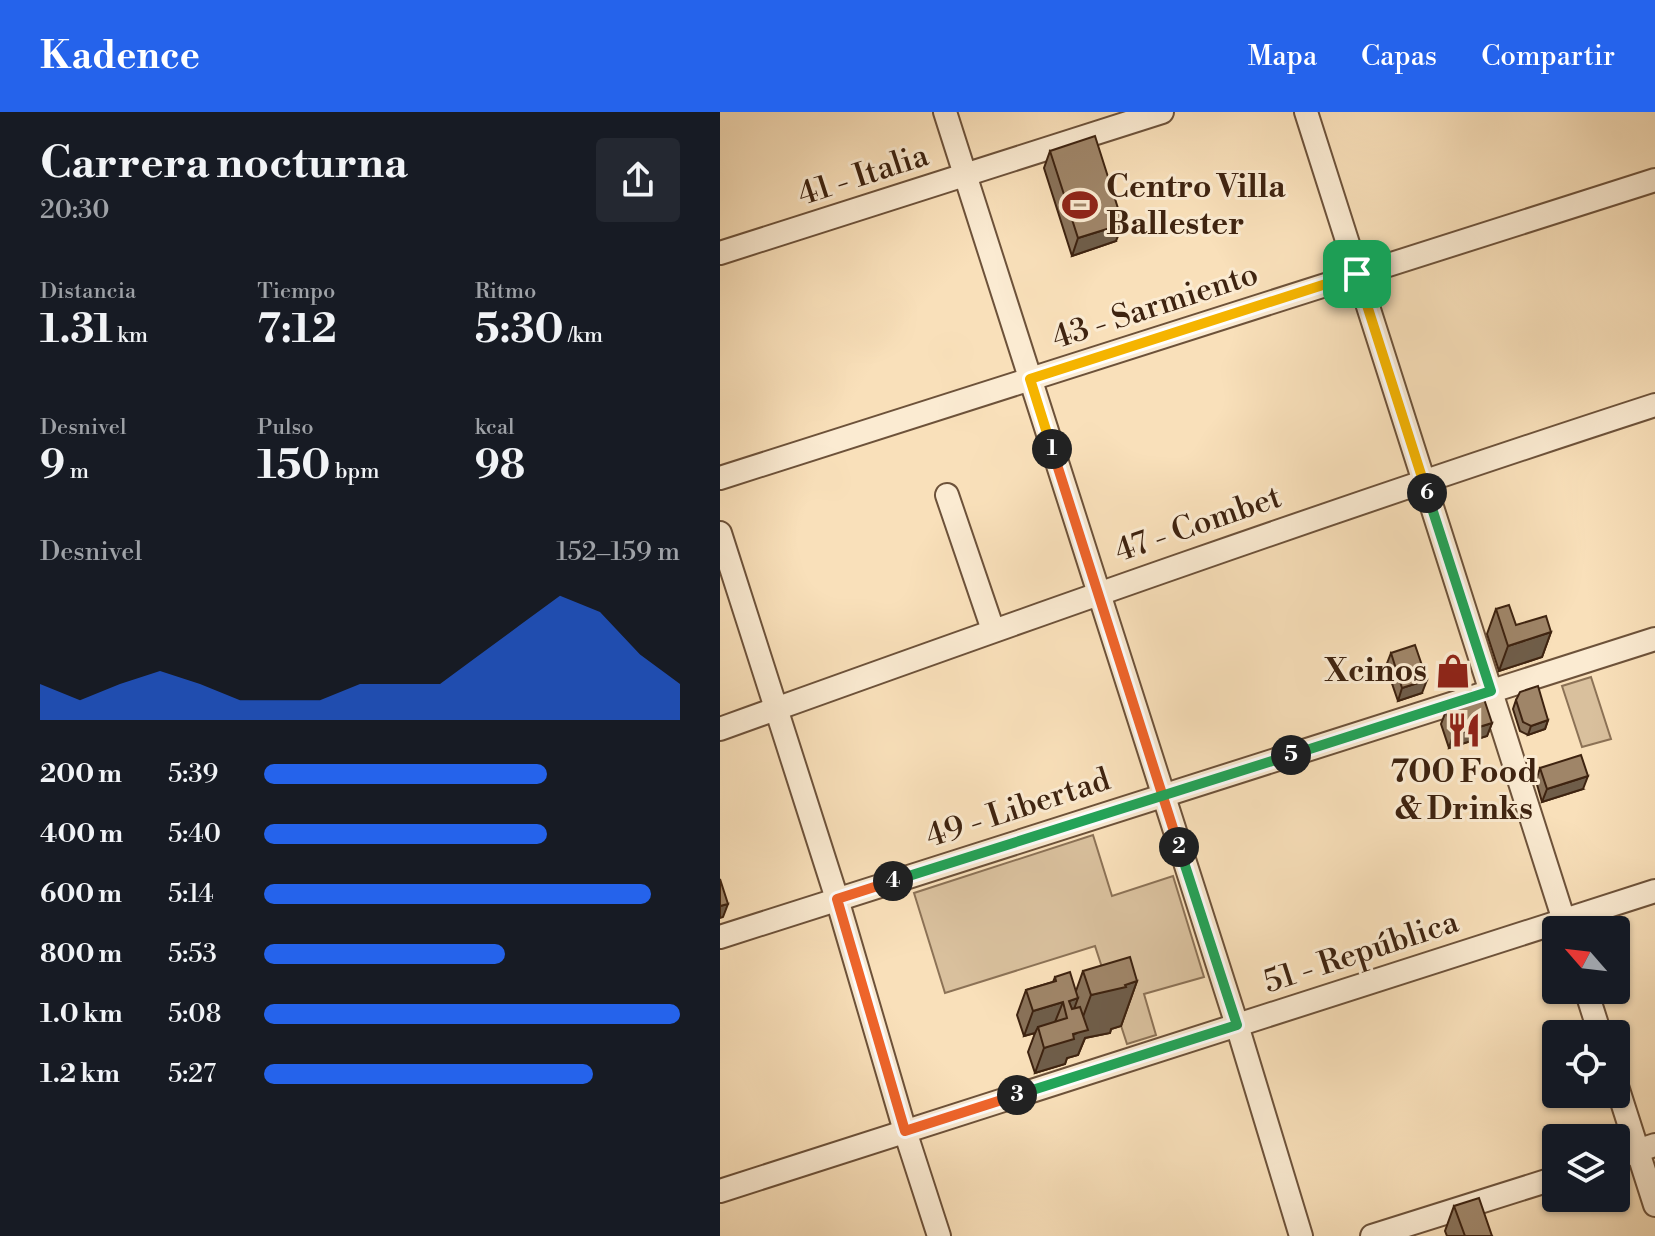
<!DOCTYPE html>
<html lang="es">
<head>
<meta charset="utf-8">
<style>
	body { margin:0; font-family:"Libre Bodoni",serif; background:#242831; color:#f1f3f6; height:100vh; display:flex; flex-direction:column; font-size:30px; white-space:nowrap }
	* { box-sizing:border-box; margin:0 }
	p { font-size:26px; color:#9ea1a6 }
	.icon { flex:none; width:44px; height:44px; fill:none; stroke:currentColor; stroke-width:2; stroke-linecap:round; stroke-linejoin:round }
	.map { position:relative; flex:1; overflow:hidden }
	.drawer { display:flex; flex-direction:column; background:#171b24; width:720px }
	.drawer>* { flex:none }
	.needle { width:52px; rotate:298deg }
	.buttons { position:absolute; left:822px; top:804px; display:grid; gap:16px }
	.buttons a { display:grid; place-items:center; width:88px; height:88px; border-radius:8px; background:#171b24; box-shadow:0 2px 6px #0004; font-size:40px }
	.pin { position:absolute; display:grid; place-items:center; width:68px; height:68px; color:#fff; margin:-34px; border-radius:16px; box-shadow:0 4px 12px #0006 }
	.km { position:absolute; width:40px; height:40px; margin:-20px; border-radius:50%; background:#222; color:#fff; font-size:22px; line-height:40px; text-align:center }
	.round { display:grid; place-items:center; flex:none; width:84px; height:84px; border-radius:8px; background:#242831 }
	.summary { display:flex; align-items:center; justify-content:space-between; height:136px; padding:0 40px }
	h1 { font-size:44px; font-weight:700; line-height:60px }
	.metrics { display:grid; grid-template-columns:repeat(3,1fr); gap:12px; height:136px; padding:8px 40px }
	.metrics div { display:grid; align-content:center }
	.metrics b { font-size:40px; font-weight:700 }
	.metrics small { font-size:22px; font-weight:400 }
	.metrics p { font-size:22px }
	.chart { height:224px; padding:16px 40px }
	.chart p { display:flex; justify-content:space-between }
	.chart svg { width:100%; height:144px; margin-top:8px; fill:#2563eb; opacity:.7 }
	ul { padding:0 40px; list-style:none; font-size:26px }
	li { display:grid; grid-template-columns:128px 96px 1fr; align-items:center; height:60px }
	li i { height:20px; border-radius:10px; background:#2563eb }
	header { display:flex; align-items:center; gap:48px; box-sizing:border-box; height:112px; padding:0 40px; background:#2563eb; color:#fff }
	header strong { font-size:38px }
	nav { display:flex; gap:44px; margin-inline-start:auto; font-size:28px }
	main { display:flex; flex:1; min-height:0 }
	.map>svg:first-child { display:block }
</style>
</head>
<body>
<header>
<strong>Kadence</strong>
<nav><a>Mapa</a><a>Capas</a><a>Compartir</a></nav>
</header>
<main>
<section class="drawer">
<div class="summary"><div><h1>Carrera nocturna</h1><p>20:30</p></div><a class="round"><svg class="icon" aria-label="share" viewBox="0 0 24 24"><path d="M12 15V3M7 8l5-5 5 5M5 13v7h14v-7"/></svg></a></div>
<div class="metrics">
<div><p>Distancia</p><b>1.31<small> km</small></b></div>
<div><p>Tiempo</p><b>7:12</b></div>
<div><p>Ritmo</p><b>5:30<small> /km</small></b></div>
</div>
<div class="metrics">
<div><p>Desnivel</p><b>9<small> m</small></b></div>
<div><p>Pulso</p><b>150<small> bpm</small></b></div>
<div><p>kcal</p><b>98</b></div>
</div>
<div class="chart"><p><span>Desnivel</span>152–159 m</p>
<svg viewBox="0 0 160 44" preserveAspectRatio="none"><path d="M0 44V33L10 38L20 33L30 29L40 33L50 38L60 38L70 38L80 33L90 33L100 33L110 24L120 15L130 6L140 11L150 24L160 33V44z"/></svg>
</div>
<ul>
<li><b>200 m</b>5:39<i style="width:68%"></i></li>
<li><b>400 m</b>5:40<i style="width:68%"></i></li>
<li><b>600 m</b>5:14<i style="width:93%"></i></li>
<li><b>800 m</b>5:53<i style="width:58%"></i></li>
<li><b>1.0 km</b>5:08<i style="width:100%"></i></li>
<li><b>1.2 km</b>5:27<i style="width:79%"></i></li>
</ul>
</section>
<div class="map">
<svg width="935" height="1124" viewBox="0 0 935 1124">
	<rect width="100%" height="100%" fill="#f9e0ba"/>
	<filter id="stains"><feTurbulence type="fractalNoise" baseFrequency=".0025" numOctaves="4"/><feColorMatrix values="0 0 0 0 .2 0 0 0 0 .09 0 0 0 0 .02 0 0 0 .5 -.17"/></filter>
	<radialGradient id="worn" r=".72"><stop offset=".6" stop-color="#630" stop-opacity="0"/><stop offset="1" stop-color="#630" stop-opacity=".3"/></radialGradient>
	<g fill="#d9c09d" stroke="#8c7256" stroke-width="2">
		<polygon points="871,565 891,627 862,635 842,574"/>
		<polygon points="373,723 392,784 453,764 484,865 424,882 436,923 407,932 375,834 225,881 194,781"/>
	</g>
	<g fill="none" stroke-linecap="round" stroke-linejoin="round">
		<g stroke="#6d523a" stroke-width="26">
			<g id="minor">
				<polyline points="225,0 517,913 581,1124"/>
				<polyline points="586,0 847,818"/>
				<polyline points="0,141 442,0"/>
				<polyline points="0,366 935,68"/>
				<polyline points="227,383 273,518"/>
				<polyline points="0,421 117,787 185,1019 219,1124"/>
				<path d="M0,617C311,505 621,395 935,293"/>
				<polyline points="0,825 935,527"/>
				<polyline points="866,878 880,922"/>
				<polyline points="896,971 935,1093"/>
				<polyline points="896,1046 935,1033"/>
				<polyline points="0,1079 935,779"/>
				<polyline points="652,1124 836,1066"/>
			</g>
		</g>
		<use href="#minor" stroke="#fbebd2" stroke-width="22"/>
	</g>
	<g fill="#897259" stroke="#3e2310" stroke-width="2">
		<polygon points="330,39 396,129 352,144 324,56"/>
		<polygon points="776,497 796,513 831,520 822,545 779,559 767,522"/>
		<polygon points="671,541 702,581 678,589 666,554"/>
		<polygon points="796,588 828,608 825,617 808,623 800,619 793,597"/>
		<polygon points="726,599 772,611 767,624 729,636 721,612"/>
		<polygon points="820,656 863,677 822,690 816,669"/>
		<polygon points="363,859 417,869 401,914 391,917 390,921 365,926 358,943 347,946 345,952 315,961 308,940 315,921 304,924 297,903 306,878 333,870 335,865 356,879"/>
		<polygon points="734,1094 772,1124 727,1124 725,1119"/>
	</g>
	<g fill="#6f5d49" stroke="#3e2310" stroke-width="2">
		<polygon points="403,112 396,129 352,144 358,126"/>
		<polygon points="831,520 822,545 779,559 788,534"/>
		<polygon points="707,568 702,581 678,589 682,576"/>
		<polygon points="828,608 825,617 808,623 811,614"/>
		<polygon points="772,611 767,624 729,636 733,623"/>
		<polygon points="868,664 863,677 822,690 827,677"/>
		<polygon points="8,792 3,805 0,806 0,794"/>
		<polygon points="417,869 401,914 391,917 390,921 365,926 358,943 347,946 345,952 315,961 324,936 357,921 371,883"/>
		<polygon points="358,886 349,911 347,906 349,889"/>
		<polygon points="343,890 333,915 318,915 315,921 304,924 313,899"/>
	</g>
	<g fill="#9f8568" stroke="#3e2310" stroke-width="2">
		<polygon points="375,24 403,112 358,126 330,39"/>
		<polygon points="789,493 796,513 826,504 831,520 788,534 776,497"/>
		<polygon points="695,533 707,568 682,576 671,541"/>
		<polygon points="818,574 828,608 811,614 803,610 796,588 800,580"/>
		<polygon points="764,587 772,611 733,623 726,599"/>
		<polygon points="861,643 868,664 827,677 820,656"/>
		<polygon points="0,767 8,792 0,794"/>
		<polygon points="410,845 417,869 405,873 406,875 371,883 363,859"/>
		<polygon points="350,860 358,886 349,889 352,897 360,895 368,918 353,922 354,927 324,936 318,915 347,906 343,890 313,899 306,878 336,869 335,865"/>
		<polygon points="759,1086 772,1124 745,1124 734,1094"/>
	</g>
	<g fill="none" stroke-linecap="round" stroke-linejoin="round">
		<g stroke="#fff" stroke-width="16">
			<polyline id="split-1" points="332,337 310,267 637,162"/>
		</g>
		<g stroke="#fff" stroke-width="16">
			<polyline id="split-2" points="332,337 459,735"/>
		</g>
		<g stroke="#fff" stroke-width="16">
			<polyline id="split-3" points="297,983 517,913 459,735"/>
		</g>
		<g stroke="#fff" stroke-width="16">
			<polyline id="split-4" points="173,769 117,787 185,1019 297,983"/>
		</g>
		<g stroke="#fff" stroke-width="16">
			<polyline id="split-5" points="173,769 571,643"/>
		</g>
		<g stroke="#fff" stroke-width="16">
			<polyline id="split-6" points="571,643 771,579 707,381"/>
		</g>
		<g stroke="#fff" stroke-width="16">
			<polyline id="split-7" points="637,162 707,381"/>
		</g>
		<use href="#split-1" stroke="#f5b400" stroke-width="10"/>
		<use href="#split-2" stroke="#f0652b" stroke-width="10"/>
		<use href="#split-3" stroke="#22a559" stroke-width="10"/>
		<use href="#split-4" stroke="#f0652b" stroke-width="10"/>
		<use href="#split-5" stroke="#22a559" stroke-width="10"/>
		<use href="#split-6" stroke="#22a559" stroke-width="10"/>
		<use href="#split-7" stroke="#f5b400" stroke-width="10"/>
	</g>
	<defs>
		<g id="stadium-bare" transform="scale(2.76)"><path d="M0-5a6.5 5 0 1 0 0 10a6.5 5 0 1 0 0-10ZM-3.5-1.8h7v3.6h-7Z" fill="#8f2418" stroke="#fbebd2" stroke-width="2.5" paint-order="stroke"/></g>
		<g id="shop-bare" transform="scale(2.76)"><path d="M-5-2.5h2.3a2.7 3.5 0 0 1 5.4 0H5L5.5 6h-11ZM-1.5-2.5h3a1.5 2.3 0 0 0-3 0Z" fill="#8f2418" stroke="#fbebd2" stroke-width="2.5" paint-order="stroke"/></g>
		<g id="restaurant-bare" transform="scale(2.76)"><path d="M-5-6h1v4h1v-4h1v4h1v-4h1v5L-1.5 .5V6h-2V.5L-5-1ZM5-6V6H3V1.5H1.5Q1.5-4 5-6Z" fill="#8f2418" stroke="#fbebd2" stroke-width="2.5" paint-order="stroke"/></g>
	</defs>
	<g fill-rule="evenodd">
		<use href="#stadium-bare" x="360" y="93"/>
		<use href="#shop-bare" x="733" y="559"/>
		<use href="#restaurant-bare" x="744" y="618"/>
	</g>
	<g text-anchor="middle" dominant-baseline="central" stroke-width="6" stroke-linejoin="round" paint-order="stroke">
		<g font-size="32" fill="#3e2310" stroke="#fbebd2">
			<text transform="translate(143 63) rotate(-18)">41 - Italia</text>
			<text transform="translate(435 194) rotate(-18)">43 - Sarmiento</text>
			<text transform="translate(478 412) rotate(-19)">47 - Combet</text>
			<text transform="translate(298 696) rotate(-18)">49 - Libertad</text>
			<text transform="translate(641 840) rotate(-18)">51 - República</text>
		</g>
		<g font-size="32" font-weight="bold" fill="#3e2310" stroke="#fbebd2" text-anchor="start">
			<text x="386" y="75">Centro Villa<tspan x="386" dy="37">Ballester</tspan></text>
			<text x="707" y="559" text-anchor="end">Xcinos</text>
			<text x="744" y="660" text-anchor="middle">700 Food<tspan x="744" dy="37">&amp; Drinks</tspan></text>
		</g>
	</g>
	<rect width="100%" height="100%" filter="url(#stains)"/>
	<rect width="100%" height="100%" fill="url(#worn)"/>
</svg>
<div class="buttons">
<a><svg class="needle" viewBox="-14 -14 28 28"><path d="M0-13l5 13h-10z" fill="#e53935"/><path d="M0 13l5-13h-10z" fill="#9ea1a6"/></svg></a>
<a><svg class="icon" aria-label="locate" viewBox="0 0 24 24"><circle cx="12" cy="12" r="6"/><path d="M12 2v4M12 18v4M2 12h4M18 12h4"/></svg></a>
<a><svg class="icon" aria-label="layers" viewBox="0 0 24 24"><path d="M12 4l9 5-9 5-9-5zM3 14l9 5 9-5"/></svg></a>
</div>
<div class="pin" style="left:637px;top:162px;background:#1e9e55"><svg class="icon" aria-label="arrive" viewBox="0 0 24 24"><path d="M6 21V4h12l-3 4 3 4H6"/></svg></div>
<b class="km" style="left:332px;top:337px">1</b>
<b class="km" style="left:459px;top:735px">2</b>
<b class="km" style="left:297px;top:983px">3</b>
<b class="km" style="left:173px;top:769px">4</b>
<b class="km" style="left:571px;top:643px">5</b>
<b class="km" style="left:707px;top:381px">6</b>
</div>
</main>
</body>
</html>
